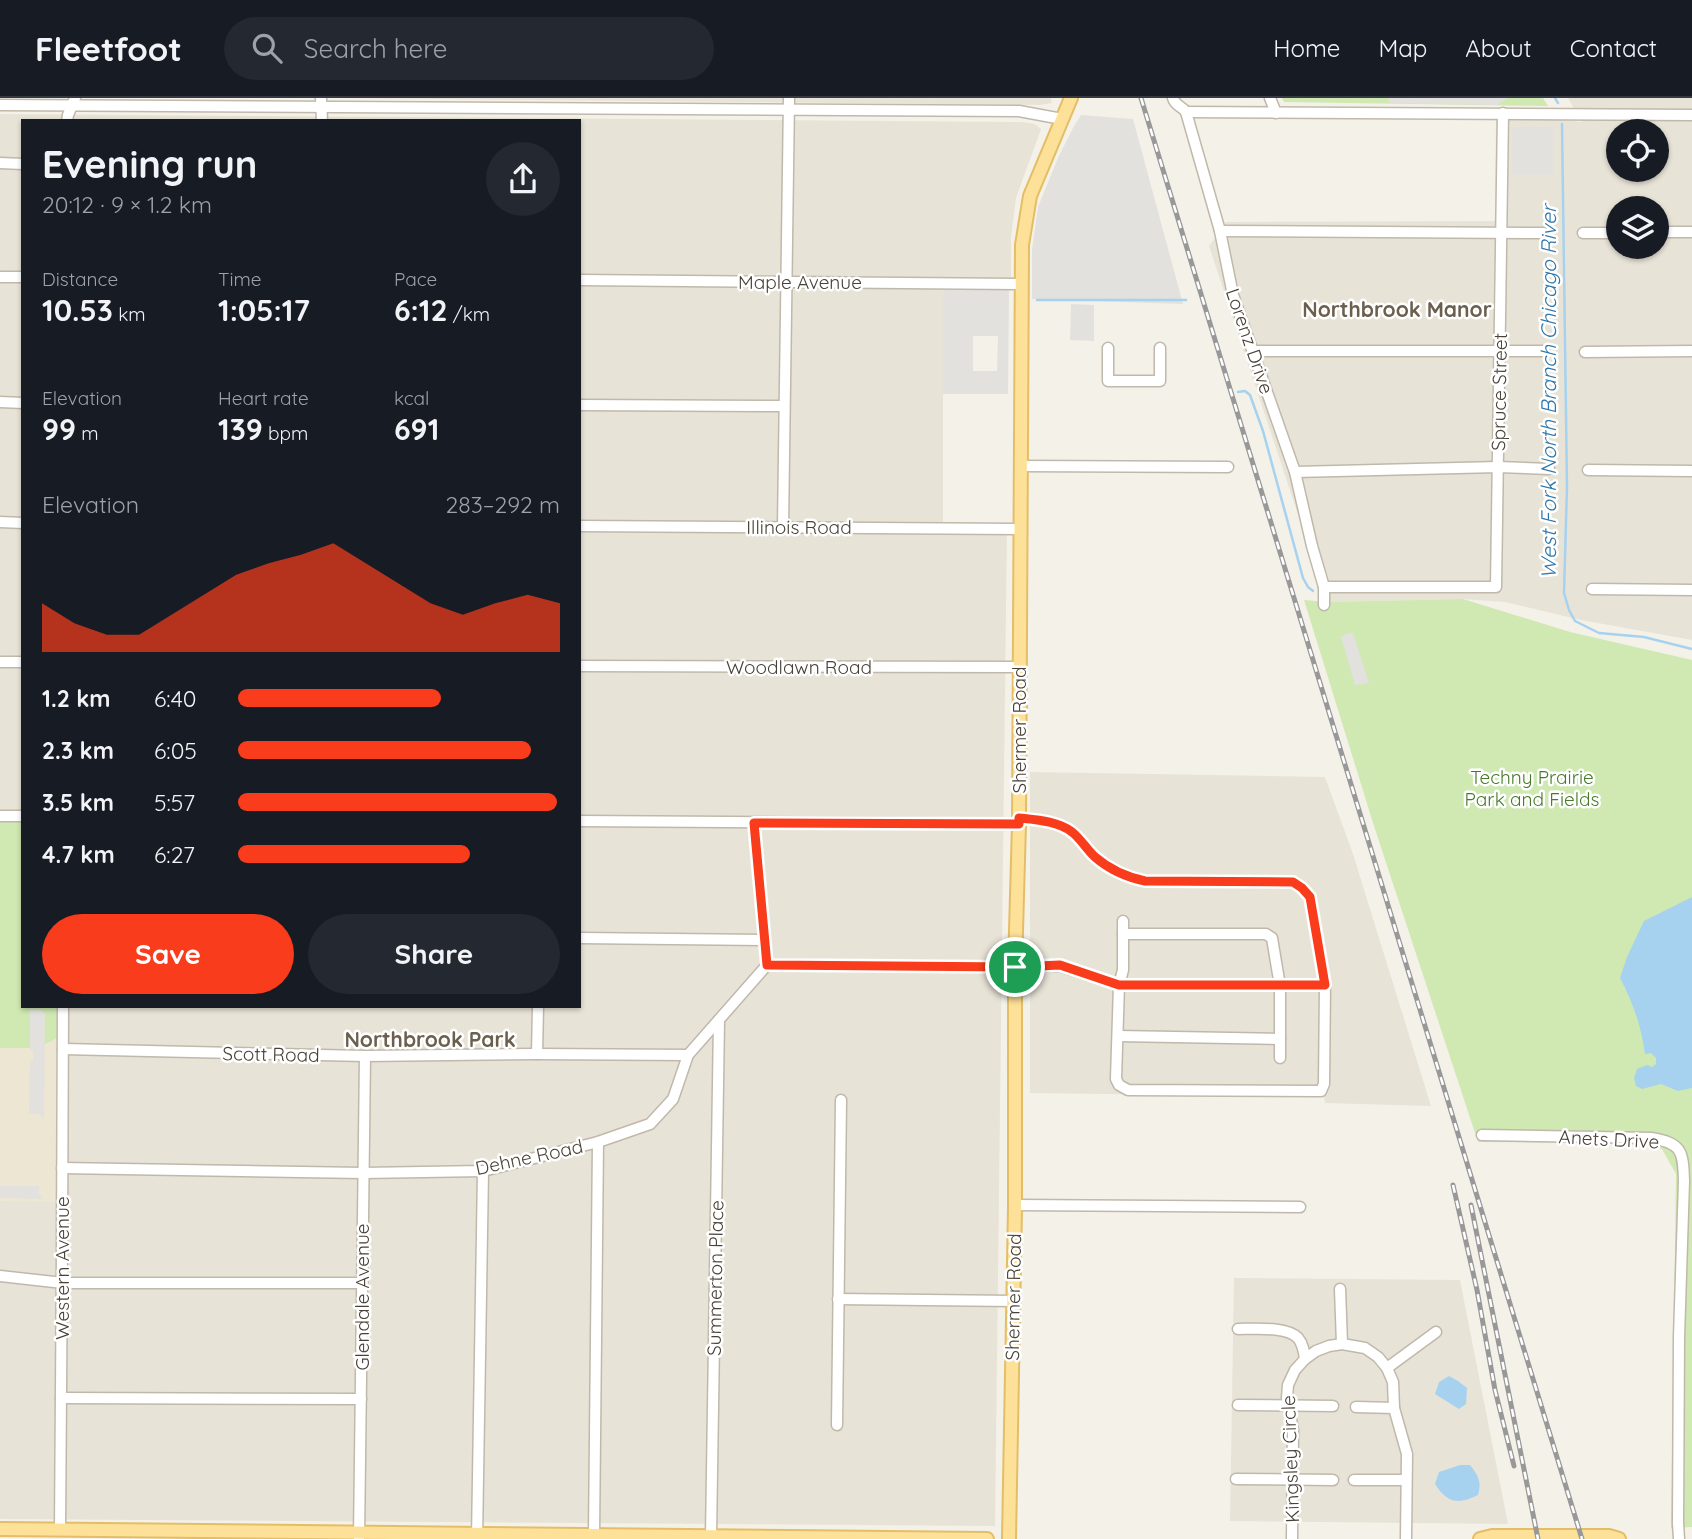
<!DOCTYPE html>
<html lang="en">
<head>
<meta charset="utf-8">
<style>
	body { margin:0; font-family:Quicksand,sans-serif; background:#242831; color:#f1f3f6; height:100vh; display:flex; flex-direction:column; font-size:26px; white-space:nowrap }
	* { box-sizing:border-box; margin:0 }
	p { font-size:23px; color:#9ea1a6 }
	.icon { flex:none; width:38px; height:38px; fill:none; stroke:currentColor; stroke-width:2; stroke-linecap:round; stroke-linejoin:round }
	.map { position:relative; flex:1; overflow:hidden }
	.panel { position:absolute; left:21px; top:21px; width:560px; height:889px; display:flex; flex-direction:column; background:#171b24; border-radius:0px; box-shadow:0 2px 5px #0004 }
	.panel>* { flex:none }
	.tools { position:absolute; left:1606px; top:21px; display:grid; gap:14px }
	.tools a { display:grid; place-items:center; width:63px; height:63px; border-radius:50%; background:#171b24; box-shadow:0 2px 5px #0004; font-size:35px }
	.pin { position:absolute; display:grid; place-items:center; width:60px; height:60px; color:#fff; margin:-30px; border:4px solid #fff; border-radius:50%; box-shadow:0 2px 7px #0007 }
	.round { display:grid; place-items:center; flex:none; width:74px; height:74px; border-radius:37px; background:#242831 }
	.summary { display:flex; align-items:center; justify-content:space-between; height:119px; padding:0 21px }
	h1 { font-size:38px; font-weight:700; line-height:52px }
	.figures { display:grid; grid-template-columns:repeat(3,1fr); gap:10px; height:119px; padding:7px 21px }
	.figures div { display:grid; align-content:center }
	.figures b { font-size:30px; font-weight:700 }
	.figures small { font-size:19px; font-weight:400 }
	.figures p { font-size:19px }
	.chart { height:196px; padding:14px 21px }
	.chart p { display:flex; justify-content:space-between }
	.chart svg { width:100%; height:126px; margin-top:7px; fill:#f93c1b; opacity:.7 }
	.button { display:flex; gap:14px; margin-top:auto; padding:14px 21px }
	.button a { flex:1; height:80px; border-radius:42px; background:#f93c1b; color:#fff; font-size:28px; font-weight:700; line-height:80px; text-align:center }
	.button a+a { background:#242831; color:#f1f3f6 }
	ul { padding:0 21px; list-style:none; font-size:23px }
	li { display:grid; grid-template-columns:112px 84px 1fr; align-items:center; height:52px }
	li i { height:18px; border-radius:9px; background:#f93c1b }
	header { display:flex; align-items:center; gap:42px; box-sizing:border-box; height:98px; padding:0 35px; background:#171b24; border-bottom:2px solid #363941 }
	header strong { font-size:33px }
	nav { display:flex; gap:38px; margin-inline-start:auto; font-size:24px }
	.search { width:490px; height:63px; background:#242831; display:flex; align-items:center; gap:18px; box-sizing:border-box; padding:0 24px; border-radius:38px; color:#9ea1a6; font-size:26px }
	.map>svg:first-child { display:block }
</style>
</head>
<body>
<header>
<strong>Fleetfoot</strong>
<div class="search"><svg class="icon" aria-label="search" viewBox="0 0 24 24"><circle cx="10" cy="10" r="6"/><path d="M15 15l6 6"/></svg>Search here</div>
<nav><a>Home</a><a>Map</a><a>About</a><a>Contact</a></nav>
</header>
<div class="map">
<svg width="1692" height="1441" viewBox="0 0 1692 1441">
	<rect width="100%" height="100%" fill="#f4f1e9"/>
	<g fill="#e8e3d7" fill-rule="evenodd">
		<polygon points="336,0 1051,0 1052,5 1040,7"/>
		<path d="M1568,0H1692V542L1581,522L1505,504L1463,501L1327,504L1209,148L1226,124L1495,123L1496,22L1548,21L1582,24ZM1619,33H1657V72H1619ZM1619,110H1657V149H1619Z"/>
		<path d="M0,16L1023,24L1035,26L1041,31L1016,100L1011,139V191H943V427H1007L995,1428L0,1421ZM23,23H579V908H23Z"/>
		<polygon points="1030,674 1325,679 1353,756 1431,1008 1325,1005 1324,999 1030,995"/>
		<polygon points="1234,1180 1460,1182 1508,1426 1230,1423"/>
	</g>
	<polygon fill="#ede6d3" points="57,940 56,1104 0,1103 0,950 37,950"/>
	<g fill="#d0e8b2">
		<polygon points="1282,0 1543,0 1548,8 1284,4"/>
		<polygon points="1463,501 1570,534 1692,562 1692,1429 1671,1430 1676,1076 1662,1051 1626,1045 1478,1044 1374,728 1304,502 1327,504"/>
		<polygon points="0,723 23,724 23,908 58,908 57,940 37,950 0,950"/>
	</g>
	<g fill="#e3e1dd" fill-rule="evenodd">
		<polygon points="1388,0 1508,0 1497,7 1390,5"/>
		<polygon points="1081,17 1133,21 1183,206 1032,201 1032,152 1038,109 1058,60 1073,30"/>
		<rect x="1512" y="29" width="41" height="48"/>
		<path d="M943,191H1009L1008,296H943ZM973,238H998L997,273H973Z"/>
		<polygon points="1071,206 1094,207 1094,243 1070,242"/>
		<polygon points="1353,535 1369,585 1355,587 1341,539 1345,536"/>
		<polygon points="30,912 39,912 45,915 44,1020 38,1016 29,1016 30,963 33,962 33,952 30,952"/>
		<polygon points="0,1088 39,1088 39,1096 42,1099 41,1101 0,1100"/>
	</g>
	<g fill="#a6d2f0">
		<path d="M1692,799V990L1678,993L1661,986L1642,991L1636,988L1634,980L1637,971L1647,967L1652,969L1656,966V960L1651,955L1645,956C1641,927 1633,905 1620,880L1627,859L1644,823Z"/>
		<polygon points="1449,1278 1458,1283 1467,1290 1466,1306 1459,1311 1435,1296 1439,1284"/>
		<path d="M1460,1367H1470C1478,1377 1482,1384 1478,1397C1458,1407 1447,1405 1435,1386L1439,1374Z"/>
	</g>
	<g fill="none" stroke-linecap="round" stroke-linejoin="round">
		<g stroke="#a6d2f0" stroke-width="2.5">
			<polyline points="1555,0 1558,5"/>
			<polyline points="1562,26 1567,389 1564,495 1569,512 1575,523 1599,535 1644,539 1692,551"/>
			<polyline points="1037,202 1186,202"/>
			<polyline points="1238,294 1245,293 1250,297 1263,333 1303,480 1308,489 1313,493"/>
			<polyline points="1026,583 1026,591"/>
			<polyline points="1026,598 1027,610"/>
		</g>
		<g stroke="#c0b9ab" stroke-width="13">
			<g id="minor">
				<polyline points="321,0 322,23"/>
				<path d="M1173,0C1175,8 1182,8 1186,14L1220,133L1233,197L1295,374L1312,448L1324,489V507"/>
				<polyline points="1270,0 1276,15"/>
				<polyline points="0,7 1019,13 1062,21"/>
				<polyline points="1186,14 1692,17"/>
				<polyline points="67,23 68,17 75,0"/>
				<polyline points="0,65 23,66"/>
				<polyline points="1220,133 1544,135"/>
				<polyline points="1657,134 1692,134"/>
				<polyline points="1583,135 1619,135"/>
				<polyline points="0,179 23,179"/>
				<polyline points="579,182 1021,186"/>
				<polyline points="1108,250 1108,283 1160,283 1160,250"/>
				<polyline points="1253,253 1544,253"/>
				<polyline points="1585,254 1692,253"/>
				<polyline points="0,304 23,305"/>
				<polyline points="579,307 784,308"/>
				<polyline points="1020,368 1228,369"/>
				<polyline points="1588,372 1692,373"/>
				<polyline points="1295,374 1498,369 1549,371"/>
				<polyline points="0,424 23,425"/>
				<polyline points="579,428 1020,431"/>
				<polyline points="783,429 789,0"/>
				<polyline points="1324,489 1496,489 1503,15"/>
				<polyline points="1592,491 1692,492"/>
				<polyline points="0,564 23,564"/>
				<polyline points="579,568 1020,569"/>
				<polyline points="0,718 23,718"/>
				<path d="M1019,720C1037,722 1057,723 1072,734C1081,741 1087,752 1095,759C1110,771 1126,779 1145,783L1293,784L1302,790L1310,799L1325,887L1324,986L1321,993L1128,992L1119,987L1116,981L1119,887L1123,872V823"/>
				<polyline points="579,723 1019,726"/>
				<polyline points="1123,836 1266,836 1272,840 1280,888 1280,960"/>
				<polyline points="579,840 764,842"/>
				<polyline points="767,867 1015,869 1060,868 1119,887 1325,887"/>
				<polyline points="1118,938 1280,941"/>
				<polyline points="63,951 365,958 537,956 688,957"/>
				<polyline points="537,956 538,908"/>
				<path d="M1482,1037L1651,1040C1682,1045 1683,1053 1684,1083L1679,1239L1678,1425L1679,1441"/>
				<polyline points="62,1070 363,1075 483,1073 598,1044 650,1026 673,1001 688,957 767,867 754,725"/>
				<polyline points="1015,1107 1300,1109"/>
				<polyline points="0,1178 63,1185 361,1185"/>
				<polyline points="1340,1191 1342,1246"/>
				<polyline points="838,1201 1014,1203"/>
				<path d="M1238,1231C1254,1231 1287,1228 1298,1240C1303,1246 1304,1253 1305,1261"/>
				<polyline points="1387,1270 1436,1234"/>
				<polyline points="61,1300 361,1301"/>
				<polyline points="1238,1307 1333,1308"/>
				<polyline points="1356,1309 1394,1310"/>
				<polyline points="837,1327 841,1002"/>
				<polyline points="1236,1381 1333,1382"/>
				<polyline points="1354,1382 1406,1382"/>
				<path d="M60,1432C62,1257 62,1083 63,908"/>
				<polyline points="594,1437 598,1044"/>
				<polyline points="711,1438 719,922"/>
				<polyline points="359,1441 365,958"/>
				<polyline points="477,1441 483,1073"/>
				<polyline points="1292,1441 1293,1332 1287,1300 1288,1287 1295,1272 1305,1261 1316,1253 1329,1248 1342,1246 1365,1250 1378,1259 1387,1270 1393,1284 1394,1310 1407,1356 1406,1441"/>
			</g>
		</g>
		<g stroke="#e4be67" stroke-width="16">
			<g id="major">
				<polyline points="0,1431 987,1441"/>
				<polyline points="1009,1441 1015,1110 1015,869 1019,726 1022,147 1030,98 1071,0"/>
				<polyline points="1480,1441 1492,1438 1609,1438 1619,1441"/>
			</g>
		</g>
		<use href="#minor" stroke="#fff" stroke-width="10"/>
		<use href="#major" stroke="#fee198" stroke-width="12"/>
		<g stroke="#989898" stroke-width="5">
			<g id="rail">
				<polyline points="1141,0 1582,1441"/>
				<polyline points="1453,1087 1477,1192 1495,1292 1514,1368"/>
				<polyline points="1471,1107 1538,1441"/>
			</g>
		</g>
		<use href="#rail" stroke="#fff" stroke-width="2.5" stroke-dasharray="8" stroke-linecap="butt"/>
	</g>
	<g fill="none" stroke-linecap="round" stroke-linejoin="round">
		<g stroke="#fff" stroke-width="14">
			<path id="route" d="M1019,720C1037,722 1057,723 1072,734C1081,741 1087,752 1095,759C1110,772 1126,779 1145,783L1293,784L1302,790L1310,799L1325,887H1119L1060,867L1015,869L767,867L754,725L1019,726Z"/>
		</g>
		<use href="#route" stroke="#f93c1b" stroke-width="9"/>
	</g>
	<g text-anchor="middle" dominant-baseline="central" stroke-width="5" stroke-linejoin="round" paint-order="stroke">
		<g font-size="19" fill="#484137" stroke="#fff">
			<text x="800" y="184">Maple Avenue</text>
			<text transform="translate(1250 243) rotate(71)">Lorenz Drive</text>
			<text transform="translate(1499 294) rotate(-89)">Spruce Street</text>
			<text x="799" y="429">Illinois Road</text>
			<text x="799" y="569">Woodlawn Road</text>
			<text transform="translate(1019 632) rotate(-90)">Shermer Road</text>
			<text transform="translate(271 956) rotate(1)">Scott Road</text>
			<text transform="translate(1609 1041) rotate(3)">Anets Drive</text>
			<text transform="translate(529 1059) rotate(-12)">Dehne Road</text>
			<text transform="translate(62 1170) rotate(-90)">Western Avenue</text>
			<text transform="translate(715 1180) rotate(-89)">Summerton Place</text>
			<text transform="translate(362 1199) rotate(-90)">Glendale Avenue</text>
			<text transform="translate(1013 1199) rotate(-89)">Shermer Road</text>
			<text transform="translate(1290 1361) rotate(-92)">Kingsley Circle</text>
		</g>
		<g font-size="19" fill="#487a2a" stroke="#fff">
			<text x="1532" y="679">Techny Prairie<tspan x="1532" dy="22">Park and Fields</tspan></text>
		</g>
		<g font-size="21" font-weight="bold" fill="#6b5f4e" stroke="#fff">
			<text x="1397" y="211">Northbrook Manor</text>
			<text x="430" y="941">Northbrook Park</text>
		</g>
		<g font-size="21" font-style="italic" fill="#2e77ac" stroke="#fff">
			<text transform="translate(1548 294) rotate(-90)">West Fork North Branch Chicago River</text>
		</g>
	</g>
</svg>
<div class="tools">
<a><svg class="icon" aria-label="locate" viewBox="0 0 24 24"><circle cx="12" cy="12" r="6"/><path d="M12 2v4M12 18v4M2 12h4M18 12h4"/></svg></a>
<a><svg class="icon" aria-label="layers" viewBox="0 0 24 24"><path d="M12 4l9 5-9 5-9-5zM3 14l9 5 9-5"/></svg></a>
</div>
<div class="pin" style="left:1015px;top:869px;background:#1e9e55"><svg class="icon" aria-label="arrive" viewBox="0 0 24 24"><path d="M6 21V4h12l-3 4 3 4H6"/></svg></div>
<section class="panel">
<div class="summary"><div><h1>Evening run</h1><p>20:12 · 9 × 1.2 km</p></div><a class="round"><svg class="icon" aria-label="share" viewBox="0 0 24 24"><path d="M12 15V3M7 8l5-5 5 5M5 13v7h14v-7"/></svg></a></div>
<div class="figures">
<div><p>Distance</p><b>10.53<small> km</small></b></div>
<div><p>Time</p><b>1:05:17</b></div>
<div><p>Pace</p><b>6:12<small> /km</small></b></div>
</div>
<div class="figures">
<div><p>Elevation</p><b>99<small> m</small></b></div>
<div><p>Heart rate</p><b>139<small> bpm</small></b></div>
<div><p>kcal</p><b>691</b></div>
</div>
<div class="chart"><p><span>Elevation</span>283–292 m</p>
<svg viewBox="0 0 160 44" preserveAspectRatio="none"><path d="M0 44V27L10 34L20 38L30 38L40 31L50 24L60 17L70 13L80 10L90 6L100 13L110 20L120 27L130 31L140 27L150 24L160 27V44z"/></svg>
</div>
<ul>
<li><b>1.2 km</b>6:40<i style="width:63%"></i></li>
<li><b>2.3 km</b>6:05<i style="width:91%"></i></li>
<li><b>3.5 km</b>5:57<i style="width:99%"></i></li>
<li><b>4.7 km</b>6:27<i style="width:72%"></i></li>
</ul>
<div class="button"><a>Save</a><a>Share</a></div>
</section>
</div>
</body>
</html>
